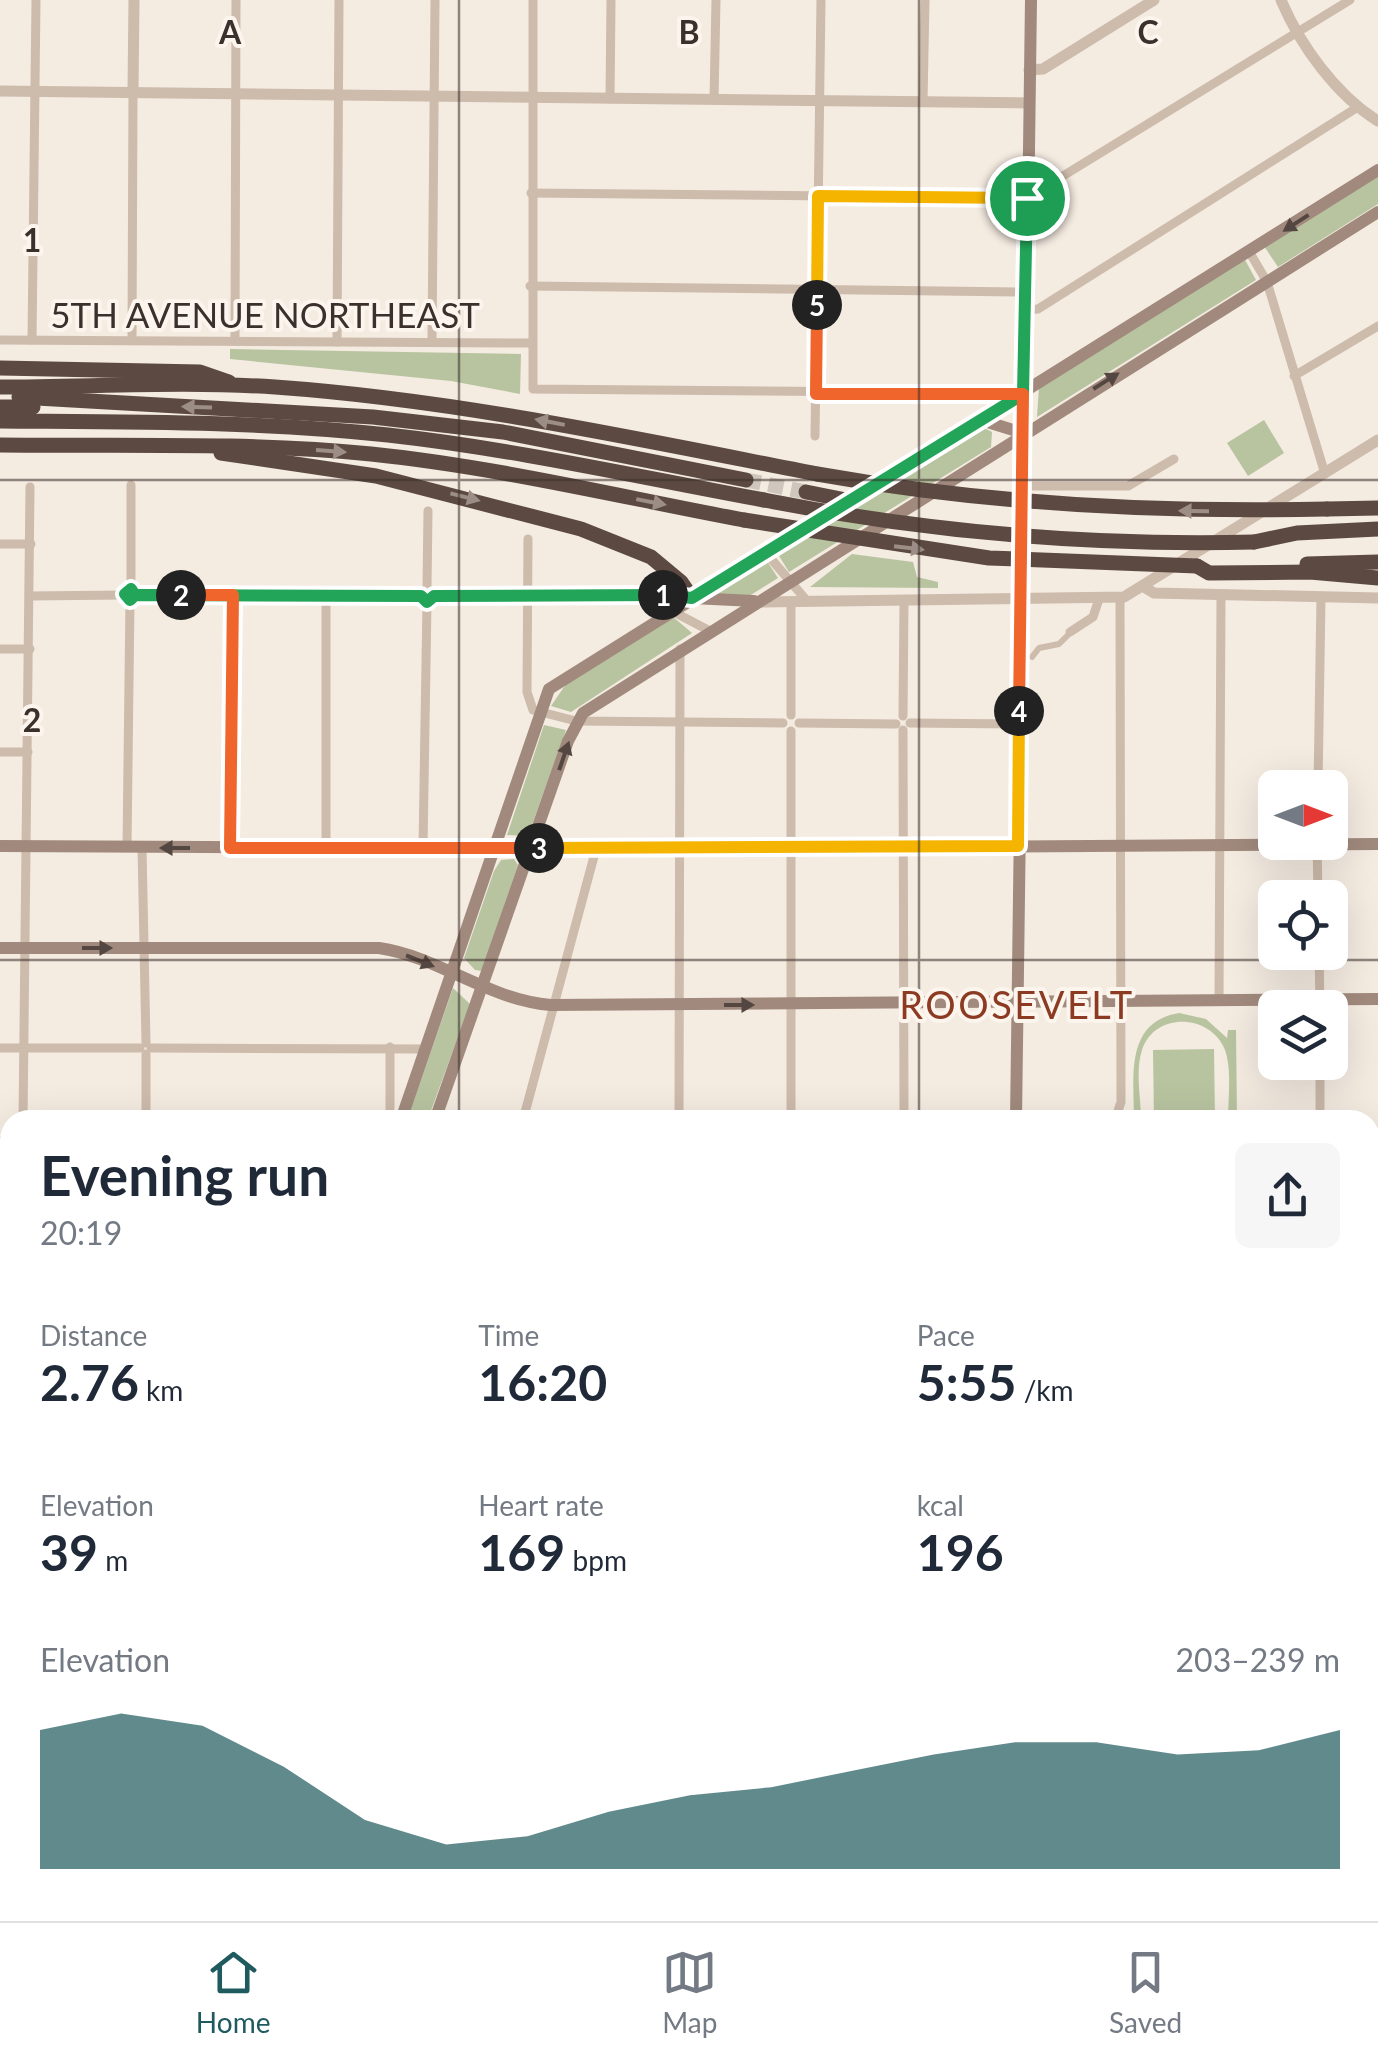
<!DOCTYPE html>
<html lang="en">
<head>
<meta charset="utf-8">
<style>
	body { margin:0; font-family:Lato,sans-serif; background:#f6f6f7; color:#1f2937; height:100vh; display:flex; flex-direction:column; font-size:38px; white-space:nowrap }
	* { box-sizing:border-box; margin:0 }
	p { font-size:32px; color:#747a83 }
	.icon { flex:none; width:55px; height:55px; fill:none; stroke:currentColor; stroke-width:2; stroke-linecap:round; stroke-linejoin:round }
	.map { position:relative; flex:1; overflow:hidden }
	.drawer { position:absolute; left:0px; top:1110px; width:1380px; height:812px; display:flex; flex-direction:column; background:#fff; border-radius:30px 30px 0 0; box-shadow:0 10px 40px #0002 }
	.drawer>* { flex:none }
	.needle { width:65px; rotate:90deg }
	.tools { position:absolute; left:1258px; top:770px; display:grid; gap:20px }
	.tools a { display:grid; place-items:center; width:90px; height:90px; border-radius:15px; background:#fff; box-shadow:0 10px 40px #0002; font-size:50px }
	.pin { position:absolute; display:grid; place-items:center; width:85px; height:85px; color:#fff; margin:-42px; border:5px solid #fff; border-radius:50%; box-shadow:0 2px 10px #0007 }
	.km { position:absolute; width:50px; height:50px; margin:-25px; border-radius:50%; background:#222; color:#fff; font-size:28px; line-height:50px; text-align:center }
	.round { display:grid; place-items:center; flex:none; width:105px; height:105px; border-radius:15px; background:#f6f6f7 }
	.overview { display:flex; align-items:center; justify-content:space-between; height:170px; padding:0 40px }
	h1 { font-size:55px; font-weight:700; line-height:75px }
	.stats { display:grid; grid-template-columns:repeat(3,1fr); gap:15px; height:170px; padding:10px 40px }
	.stats div { display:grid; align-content:center }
	.stats b { font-size:50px; font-weight:700 }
	.stats small { font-size:28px; font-weight:400 }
	.stats p { font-size:28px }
	.chart { height:280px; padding:20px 40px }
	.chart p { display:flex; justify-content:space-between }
	.chart svg { width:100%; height:180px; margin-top:10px; fill:#1f5a5e; opacity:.7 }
	.dock { display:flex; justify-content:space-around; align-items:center; height:140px; border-top:2px solid #e0e1e3; background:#fff; font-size:28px; color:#747a83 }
	.dock a { display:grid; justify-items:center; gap:5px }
	.dock .selected { color:#1f5a5e }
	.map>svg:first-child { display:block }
</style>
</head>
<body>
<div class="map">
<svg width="1378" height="1921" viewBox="0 0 1378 1921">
	<rect width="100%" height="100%" fill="#f4ebe1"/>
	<g fill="#b8c4a0">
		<polygon points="1378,175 1378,204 1278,267 1264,246"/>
		<polygon points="1244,258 1256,280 1037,417 1039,387"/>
		<polygon points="230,349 521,354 520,394 451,381 230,359"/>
		<polygon points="1264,420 1284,453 1248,476 1227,443"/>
		<polygon points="978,425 992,432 991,447 789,572 776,551"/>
		<polygon points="852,554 913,562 917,577 938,582 938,588 810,587"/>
		<polygon points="765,558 778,578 749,596 709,593"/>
		<polygon points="672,616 692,633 571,712 551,706 566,684"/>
		<polygon points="544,725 566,730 528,836 507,835"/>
		<polygon points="514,859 518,865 482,971 475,970 464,958 494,871 501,860"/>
		<polygon points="453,988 470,1004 429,1116 407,1120"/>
		<path d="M1179,1013L1206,1019L1227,1038L1228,1030H1236L1237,1120H1228C1228,1099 1232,1070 1225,1050C1211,1014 1155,1011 1142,1050C1135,1071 1141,1099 1141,1120H1134C1134,1078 1124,1022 1179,1013Z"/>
		<polygon points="1214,1049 1215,1120 1154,1120 1153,1050"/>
		<polygon points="297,1912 582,1912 583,1921 295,1921"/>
		<rect x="1136" y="1913" width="124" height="8"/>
	</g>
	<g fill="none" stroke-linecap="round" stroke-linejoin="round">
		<polyline stroke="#7fb0b2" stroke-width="2.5" points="496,1912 498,1921"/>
		<polyline stroke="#cfc6bd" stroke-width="15" stroke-dasharray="15 8" stroke-linecap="butt" points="746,480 806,492"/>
		<polyline stroke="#cdbbac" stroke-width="6" points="1032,657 1039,648 1059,644 1070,633"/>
		<g stroke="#cdbbac" stroke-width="9">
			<polyline points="533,0 533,389 1019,393"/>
			<polyline points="610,99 611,0"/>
			<polyline points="714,100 716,0"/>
			<polyline points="923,102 925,0"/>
			<polyline points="531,193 1027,198 1350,0"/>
			<polyline points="1250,253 1267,282 1325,474"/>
			<polyline points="530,286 1025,292"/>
			<polyline points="1025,310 1038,309 1358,107"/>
			<polyline points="0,340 530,343"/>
			<polyline points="32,340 36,0"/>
			<polyline points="132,340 133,91"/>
			<polyline points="235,341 236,0"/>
			<polyline points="337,342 339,0"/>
			<polyline points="432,342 435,0"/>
			<polyline points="1294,376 1378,326"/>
			<polyline points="815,436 821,0"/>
			<polyline points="1024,486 1128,486 1174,459"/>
			<polyline points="528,539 527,692 533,710 576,721 783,723"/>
			<polyline points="0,544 31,544"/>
			<polyline points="766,553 807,601"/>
			<polyline points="427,587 428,511"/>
			<polyline points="131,589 131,485"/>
			<polyline points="135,595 421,596"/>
			<polyline points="30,596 125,595"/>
			<polyline points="434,596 689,597"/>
			<polyline points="649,599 710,631"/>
			<polyline points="1070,632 1093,617 1099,599"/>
			<polyline points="0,649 30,649"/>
			<polyline points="791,715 791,601"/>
			<polyline points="903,716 904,600"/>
			<polyline points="799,723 896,724"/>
			<polyline points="910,723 1019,724"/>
			<polyline points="903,730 904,1120"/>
			<polyline points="0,752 28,752"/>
			<polyline points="1318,788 1321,597"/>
			<polyline points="1317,842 1318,898"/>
			<polyline points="127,847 130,599"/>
			<polyline points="142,847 146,1043"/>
			<polyline points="326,847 326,596"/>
			<polyline points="423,847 427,602"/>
			<polyline points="230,848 233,595"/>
			<polyline points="1319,952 1320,1008"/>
			<polyline points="1219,1000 1221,595"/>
			<polyline points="390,1047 390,1115 395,1120"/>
			<polyline points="0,1048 140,1048"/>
			<polyline points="151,1048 425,1049"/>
			<polyline points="146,1054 146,1120"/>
			<polyline points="1320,1062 1320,1120"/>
			<polyline points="791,1118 791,731"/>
			<polyline points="23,1120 30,487"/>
			<polyline points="523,1120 596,849"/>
			<polyline points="679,1120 680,649"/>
			<polyline points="1115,1120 1121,1102 1120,598"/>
			<polyline points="1370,1441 1378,1441"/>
			<polyline points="0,1458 10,1459"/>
			<polyline points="1370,1540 1378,1540"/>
			<polyline points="0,1563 10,1563"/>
			<polyline points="0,1579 10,1579"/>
			<polyline points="1370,1639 1378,1639"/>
			<polyline points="0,1685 10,1685"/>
			<polyline points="1370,1738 1378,1738"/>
			<polyline points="0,1791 10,1791"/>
			<polyline points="587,1912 587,1921"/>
			<polyline points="876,1912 876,1921"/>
			<polyline points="1265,1912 1265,1921"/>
			<polyline points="290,1921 293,1912"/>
		</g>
		<g stroke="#cdbbac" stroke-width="11">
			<path d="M1281,0C1300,45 1336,95 1378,121"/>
			<polyline points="1029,70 1043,69 1154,0"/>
			<polyline points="0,91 1029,103"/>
			<polyline points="133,91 134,0"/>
			<polyline points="1144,587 1154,593 1378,598"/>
			<polyline points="758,602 1124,597 1378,440"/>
			<polyline points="0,1142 10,1142"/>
			<polyline points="0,1246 10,1246"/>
			<polyline points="1370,1837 1378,1837"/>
			<polyline points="0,1850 10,1850"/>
		</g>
		<g stroke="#a18a7d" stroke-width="12">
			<polyline points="981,420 1023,433"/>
			<polyline points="692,598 754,601"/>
			<polyline points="0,846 680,849 1378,844"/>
			<path d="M0,948H379C440,957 488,1000 551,1005L1378,999"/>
			<polyline points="401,1120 549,689 1378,170"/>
			<polyline points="435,1120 568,741 583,713 1378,212"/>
			<polyline points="1016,1120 1031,0"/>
			<polyline points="1370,1343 1378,1343"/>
			<polyline points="0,1351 10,1351"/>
			<polyline points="121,1912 123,1921"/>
			<polyline points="139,1912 142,1921"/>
			<polyline points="1011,1921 1011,1912"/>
		</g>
		<g stroke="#5c4a42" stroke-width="15">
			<polyline points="0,368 200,372 229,382"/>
			<path d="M0,387C91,387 184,381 275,387C458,400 637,439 817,474"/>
			<polyline points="19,397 373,417 503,432 746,480"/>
			<polyline points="0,407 33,407"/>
			<path d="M0,421C130,422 259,421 388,435C514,449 639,477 764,500"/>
			<path d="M0,445C124,446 248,442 371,454C497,467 621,497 744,520"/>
			<polyline points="221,453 376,476 581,529 651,557 681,582 692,598"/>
			<polyline points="806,492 851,501"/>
			<polyline points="1327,509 1378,508"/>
			<polyline points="1254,542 1297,533 1378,529"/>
			<polyline points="1307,564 1378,562"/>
			<polyline points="1197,566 1209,573 1310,572 1378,578"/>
		</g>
		<g stroke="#5c4a42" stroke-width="15">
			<path d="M817,474C986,504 1155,513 1327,509"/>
			<path d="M764,500C926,532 1089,546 1254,542"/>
			<polyline points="744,520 989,558 1197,566"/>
		</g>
	</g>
	<defs><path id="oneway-solid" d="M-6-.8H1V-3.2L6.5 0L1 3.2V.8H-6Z" transform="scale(2.5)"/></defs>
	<g fill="#544640">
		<use href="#oneway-solid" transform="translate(1296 223) rotate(147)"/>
		<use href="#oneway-solid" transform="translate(1106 381) rotate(-32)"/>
		<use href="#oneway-solid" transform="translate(564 756) rotate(-71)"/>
		<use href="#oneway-solid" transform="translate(175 848) rotate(-180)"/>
		<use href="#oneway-solid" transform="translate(97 948)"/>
		<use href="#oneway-solid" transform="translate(420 961) rotate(22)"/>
		<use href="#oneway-solid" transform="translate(739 1005)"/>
	</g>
	<g fill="#9c8e87">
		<use href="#oneway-solid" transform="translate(197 407) rotate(-178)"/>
		<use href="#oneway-solid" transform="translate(550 422) rotate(-169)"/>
		<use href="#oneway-solid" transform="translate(331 451) rotate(4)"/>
		<use href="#oneway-solid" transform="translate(465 497) rotate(14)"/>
		<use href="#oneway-solid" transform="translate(651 502) rotate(11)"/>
		<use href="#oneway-solid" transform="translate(1194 511) rotate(-179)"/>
		<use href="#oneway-solid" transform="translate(909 548) rotate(7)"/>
	</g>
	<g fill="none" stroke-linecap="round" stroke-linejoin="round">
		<g stroke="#fff" stroke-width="20">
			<polyline id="split-1" points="663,595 692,598 1023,394 1027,198"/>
		</g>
		<g stroke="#fff" stroke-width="20">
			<path id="split-2" d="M181,595H135L131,589L125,594L130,600L135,595C231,595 326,596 421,596L427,602L434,596L663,595"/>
		</g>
		<g stroke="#fff" stroke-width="20">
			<polyline id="split-3" points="181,595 233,595 230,848 539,848"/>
		</g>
		<g stroke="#fff" stroke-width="20">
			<polyline id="split-4" points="539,848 1018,846 1019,711"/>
		</g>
		<g stroke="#fff" stroke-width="20">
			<polyline id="split-5" points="817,305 816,394 1023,394 1019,711"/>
		</g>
		<g stroke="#fff" stroke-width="20">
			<polyline id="split-6" points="817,305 818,196 1027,198"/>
		</g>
		<use href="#split-1" stroke="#22a559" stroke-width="12"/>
		<use href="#split-2" stroke="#22a559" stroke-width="12"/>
		<use href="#split-3" stroke="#f0652b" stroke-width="12"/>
		<use href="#split-4" stroke="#f5b400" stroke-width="12"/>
		<use href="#split-5" stroke="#f0652b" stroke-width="12"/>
		<use href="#split-6" stroke="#f5b400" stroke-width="12"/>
	</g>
	<path fill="none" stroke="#3b302b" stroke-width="2.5" stroke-opacity="0.55" d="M459,0V1120M919,0V1120M0,480H1378M0,960H1378M0,1441H10M1370,1441H1378M459,1912V1921M919,1912V1921"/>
	<g text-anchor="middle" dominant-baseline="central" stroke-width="8" stroke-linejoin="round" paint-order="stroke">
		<g font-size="35" fill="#3b302b" stroke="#fbf5ee">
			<text x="265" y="314">5TH AVENUE NORTHEAST</text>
		</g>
		<g font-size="38" letter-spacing="2.5" fill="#8c3b22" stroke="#fbf5ee">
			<text x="1017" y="1004">ROOSEVELT</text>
		</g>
	</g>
	<g font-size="32" text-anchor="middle" font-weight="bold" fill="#3b302b" stroke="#fbf5ee" stroke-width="8" stroke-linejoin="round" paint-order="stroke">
		<text x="230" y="44">A</text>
		<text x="689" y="44">B</text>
		<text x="1148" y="44">C</text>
		<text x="32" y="252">1</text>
		<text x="32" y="732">2</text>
	</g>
</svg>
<div class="tools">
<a><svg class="needle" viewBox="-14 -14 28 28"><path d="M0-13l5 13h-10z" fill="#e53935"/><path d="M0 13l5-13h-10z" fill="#747a83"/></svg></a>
<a><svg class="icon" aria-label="locate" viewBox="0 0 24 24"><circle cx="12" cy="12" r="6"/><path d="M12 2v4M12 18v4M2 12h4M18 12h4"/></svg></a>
<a><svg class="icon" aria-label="layers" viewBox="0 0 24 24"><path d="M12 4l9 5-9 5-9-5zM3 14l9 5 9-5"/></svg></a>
</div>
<div class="pin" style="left:1027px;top:198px;background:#1e9e55"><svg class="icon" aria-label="arrive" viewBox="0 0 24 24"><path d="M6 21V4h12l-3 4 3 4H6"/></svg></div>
<b class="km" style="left:663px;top:595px">1</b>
<b class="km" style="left:181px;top:595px">2</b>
<b class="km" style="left:539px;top:848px">3</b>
<b class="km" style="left:1019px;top:711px">4</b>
<b class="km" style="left:817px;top:305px">5</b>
<section class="drawer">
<div class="overview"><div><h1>Evening run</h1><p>20:19</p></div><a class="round"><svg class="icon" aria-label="share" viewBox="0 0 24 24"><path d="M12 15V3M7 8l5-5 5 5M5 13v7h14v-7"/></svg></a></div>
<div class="stats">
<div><p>Distance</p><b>2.76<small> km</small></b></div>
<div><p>Time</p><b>16:20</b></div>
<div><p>Pace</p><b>5:55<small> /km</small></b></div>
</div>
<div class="stats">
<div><p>Elevation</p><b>39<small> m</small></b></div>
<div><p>Heart rate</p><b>169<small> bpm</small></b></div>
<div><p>kcal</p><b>196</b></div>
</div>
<div class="chart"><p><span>Elevation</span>203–239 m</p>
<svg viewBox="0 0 160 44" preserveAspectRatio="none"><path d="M0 44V10L10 6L20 9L30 19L40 32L50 38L60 36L70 30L80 26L90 24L100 20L110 16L120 13L130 13L140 16L150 15L160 10V44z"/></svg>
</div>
</section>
</div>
<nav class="dock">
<a class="selected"><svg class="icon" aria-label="home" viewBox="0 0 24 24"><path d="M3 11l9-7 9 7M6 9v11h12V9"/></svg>Home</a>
<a><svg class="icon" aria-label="map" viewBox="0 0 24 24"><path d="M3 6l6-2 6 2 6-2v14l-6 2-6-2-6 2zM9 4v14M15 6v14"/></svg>Map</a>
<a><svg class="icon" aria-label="saved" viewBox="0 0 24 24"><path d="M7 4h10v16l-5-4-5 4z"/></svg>Saved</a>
</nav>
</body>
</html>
